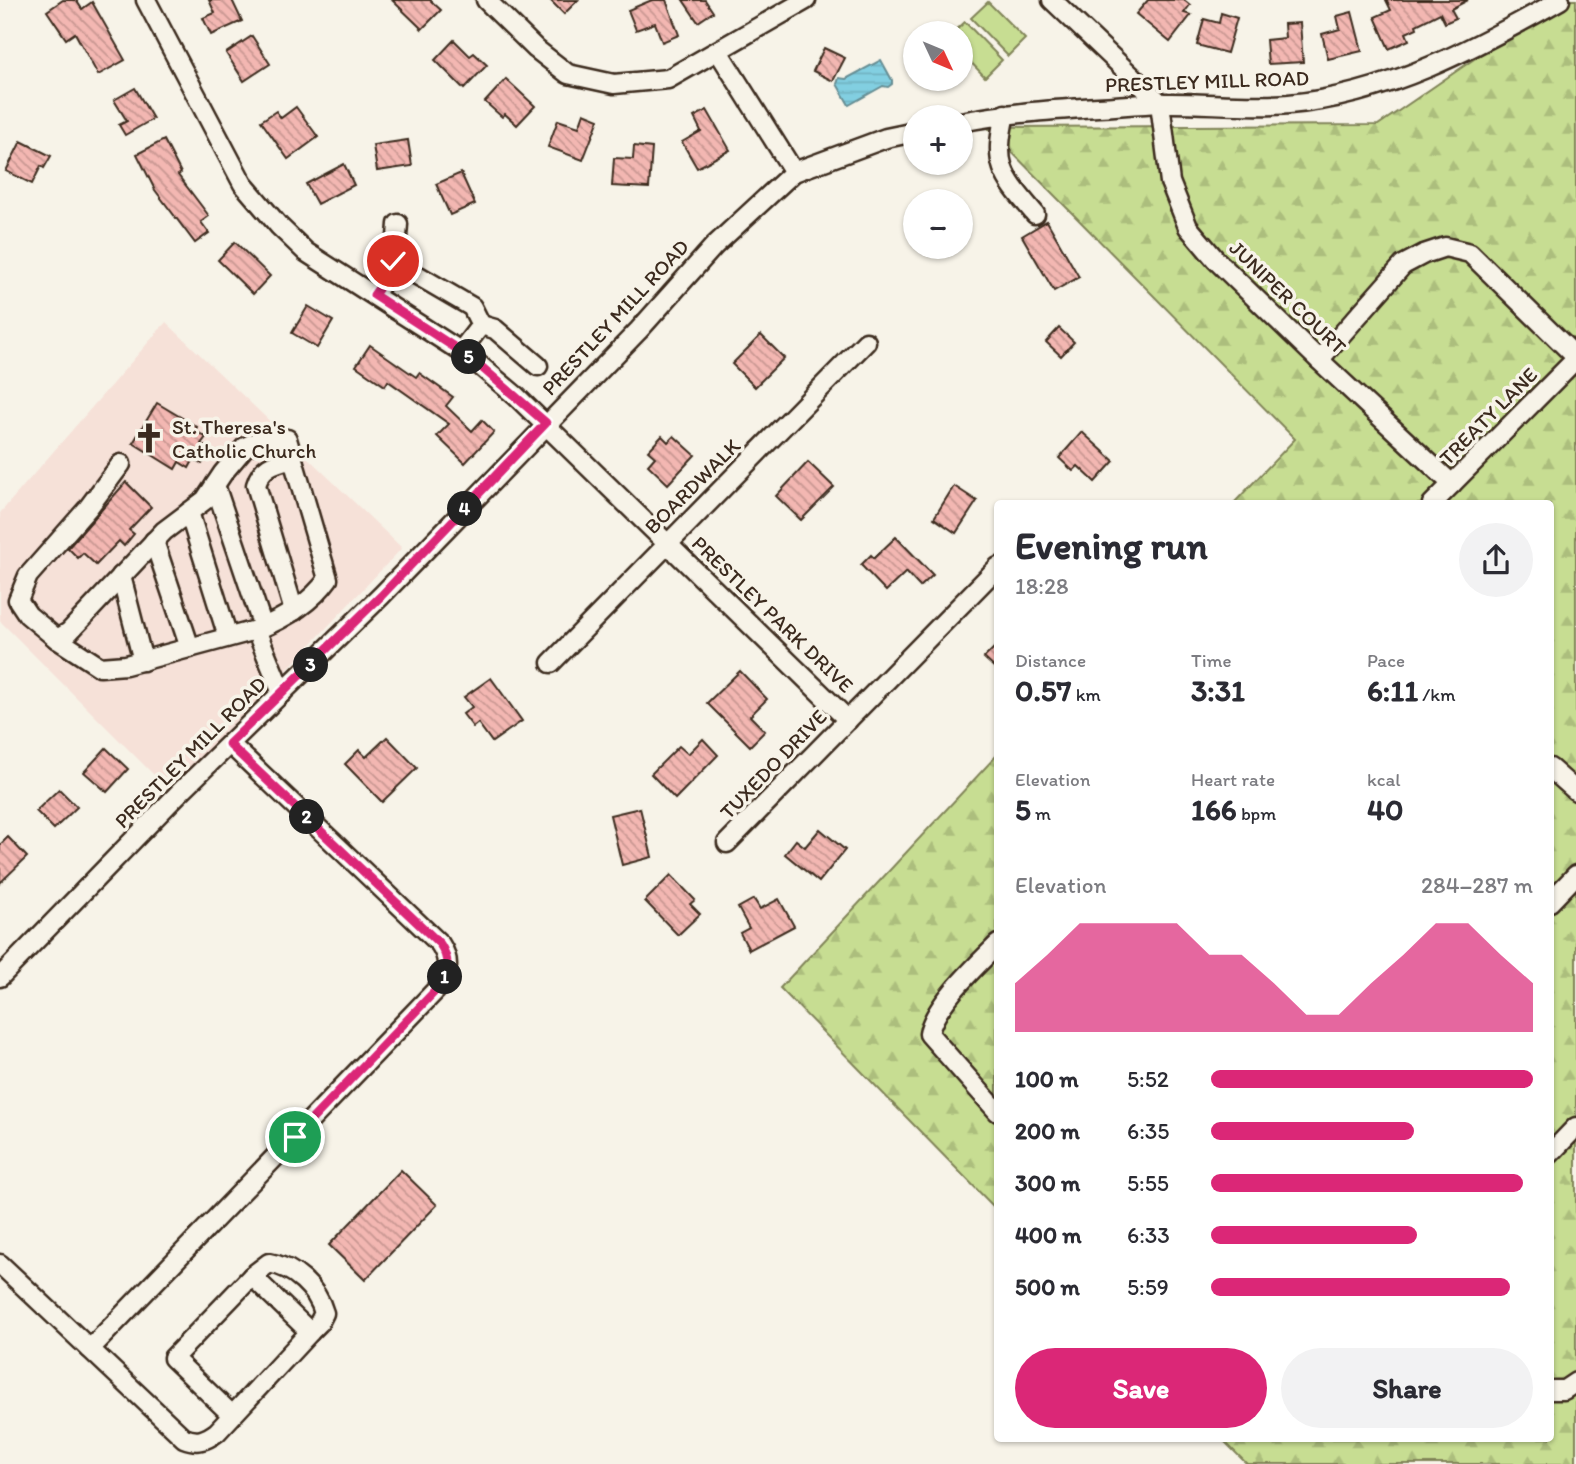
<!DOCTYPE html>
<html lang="en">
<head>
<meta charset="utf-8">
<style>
	body { margin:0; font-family:Itim,sans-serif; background:#f2f2f3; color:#2b2b33; height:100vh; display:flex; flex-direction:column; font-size:26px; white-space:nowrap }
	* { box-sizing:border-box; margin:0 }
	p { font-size:23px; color:#7c7c81 }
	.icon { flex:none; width:38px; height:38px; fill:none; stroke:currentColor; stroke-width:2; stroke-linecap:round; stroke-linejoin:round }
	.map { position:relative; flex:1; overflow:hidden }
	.sheet { position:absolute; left:994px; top:500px; width:560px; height:942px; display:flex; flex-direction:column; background:#fff; border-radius:7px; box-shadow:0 2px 5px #0004 }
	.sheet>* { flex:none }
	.needle { width:46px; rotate:134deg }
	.fabs { position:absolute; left:903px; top:21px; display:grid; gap:14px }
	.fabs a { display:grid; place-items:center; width:70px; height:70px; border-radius:50%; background:#fff; box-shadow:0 2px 5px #0004; font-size:35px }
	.pin { position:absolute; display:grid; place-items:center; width:60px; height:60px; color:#fff; margin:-30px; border:4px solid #fff; border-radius:50%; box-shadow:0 2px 7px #0007 }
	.km { position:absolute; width:35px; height:35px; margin:-18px; border-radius:50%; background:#222; color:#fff; font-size:19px; line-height:35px; text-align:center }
	.round { display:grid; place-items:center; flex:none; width:74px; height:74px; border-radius:37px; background:#f2f2f3 }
	.headline { display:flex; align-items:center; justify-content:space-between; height:119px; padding:0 21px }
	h1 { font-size:38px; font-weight:700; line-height:52px }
	.figures { display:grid; grid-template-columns:repeat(3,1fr); gap:10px; height:119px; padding:7px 21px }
	.figures div { display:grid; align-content:center }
	.figures b { font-size:30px; font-weight:700 }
	.figures small { font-size:19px; font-weight:400 }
	.figures p { font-size:19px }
	.chart { height:196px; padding:14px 21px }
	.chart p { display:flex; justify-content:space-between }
	.chart svg { width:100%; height:126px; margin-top:7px; fill:#db2777; opacity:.7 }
	.primary-button { display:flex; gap:14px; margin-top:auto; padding:14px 21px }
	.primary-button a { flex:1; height:80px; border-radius:42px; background:#db2777; color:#fff; font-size:28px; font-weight:700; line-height:80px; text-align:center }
	.primary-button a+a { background:#f2f2f3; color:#2b2b33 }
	ul { padding:0 21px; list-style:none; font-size:23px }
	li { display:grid; grid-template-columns:112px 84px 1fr; align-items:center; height:52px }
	li i { height:18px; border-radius:9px; background:#db2777 }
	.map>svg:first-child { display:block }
</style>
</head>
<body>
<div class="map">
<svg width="1576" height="1464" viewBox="0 0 1576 1464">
	<defs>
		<pattern id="forest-firs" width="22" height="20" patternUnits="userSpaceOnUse" patternTransform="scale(1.75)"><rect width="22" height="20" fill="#c7dd92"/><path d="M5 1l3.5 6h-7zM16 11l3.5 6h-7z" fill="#acbe7d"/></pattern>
		<pattern id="water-rules" width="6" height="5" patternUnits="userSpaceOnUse" patternTransform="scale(1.75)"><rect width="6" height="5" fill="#82cfe1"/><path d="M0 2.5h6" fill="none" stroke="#71b2c1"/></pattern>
		<pattern id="building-back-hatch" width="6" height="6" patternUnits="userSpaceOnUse" patternTransform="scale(1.75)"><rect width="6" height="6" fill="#f3b7b2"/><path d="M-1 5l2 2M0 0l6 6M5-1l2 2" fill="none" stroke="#c69590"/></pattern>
	</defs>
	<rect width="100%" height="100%" fill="#f7f3e8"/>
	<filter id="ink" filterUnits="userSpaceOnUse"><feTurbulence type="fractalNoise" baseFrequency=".0143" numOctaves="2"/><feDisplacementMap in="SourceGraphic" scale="14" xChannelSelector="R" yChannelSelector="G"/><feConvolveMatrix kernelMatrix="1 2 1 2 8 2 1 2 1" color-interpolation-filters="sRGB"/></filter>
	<g filter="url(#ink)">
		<polygon fill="#f6e1d8" points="166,322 402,548 171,792 0,621 0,513"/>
		<g fill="url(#forest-firs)" stroke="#818458" stroke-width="2">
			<polygon points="1560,0 1576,0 1576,1464 1247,1464 1222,1439 1550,1438 1550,504 1233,504 1295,439 987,127 1378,125"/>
			<polygon points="997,755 997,1210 780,988"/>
		</g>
		<g fill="#c7dd92" stroke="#818458" stroke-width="2">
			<polygon points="988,2 1025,39 1008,56 971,18"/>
			<polygon points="965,22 1002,60 985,77 961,52 961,33 953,33"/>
		</g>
		<polygon fill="url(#water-rules)" stroke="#668d93" stroke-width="2" points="881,60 892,80 892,84 888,87 883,86 849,105 837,84 839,78 846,79"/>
		<g fill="url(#building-back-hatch)" stroke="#3b2a1e" stroke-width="2">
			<polygon points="63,0 76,0 82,9 92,2 125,60 98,75 75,33 66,39 47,11"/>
			<polygon points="209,0 232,0 242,21 211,35 203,18 215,13"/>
			<polygon points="392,0 430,0 441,10 422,29"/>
			<polygon points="550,0 578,0 564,14"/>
			<polygon points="652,0 666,0 679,35 662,42 655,23 636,30 628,10"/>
			<polygon points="683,0 705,0 713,12 698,22"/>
			<polygon points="1148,0 1184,0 1190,5 1184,13 1191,15 1170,42 1136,14"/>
			<polygon points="1386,0 1468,0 1451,9 1456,18 1445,23 1440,13 1416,25 1417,28 1406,33 1409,40 1389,49 1375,17 1391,10"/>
			<polygon points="1352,12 1362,51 1328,59 1322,34 1340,29 1337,16"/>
			<polygon points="1221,13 1237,18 1227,53 1197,45 1204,19 1219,23"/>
			<polygon points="1300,23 1303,62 1268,64 1266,40 1285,38 1284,24"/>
			<polygon points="252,36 270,64 244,81 226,53"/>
			<polygon points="454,40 470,56 474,53 487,65 464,89 435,60"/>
			<polygon points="824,48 845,58 833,81 813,71"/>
			<polygon points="506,79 535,106 517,125 505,114 502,117 485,102"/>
			<polygon points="135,88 153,119 125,135 119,125 127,121 114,100"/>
			<polygon points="296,107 318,137 288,159 261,121 276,111 281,118"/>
			<polygon points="707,110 730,150 697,168 682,142 701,131 694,117"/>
			<polygon points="584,113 599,119 583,160 548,147 558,120 579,127"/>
			<polygon points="164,140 181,173 178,175 209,216 201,222 209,233 195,243 155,190 137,154"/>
			<polygon points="408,140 412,166 377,171 373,145"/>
			<polygon points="21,141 51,156 44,168 41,166 32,184 6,171"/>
			<polygon points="634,146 652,148 649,188 612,186 614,158 633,159"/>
			<polygon points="344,164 354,185 317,204 306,184"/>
			<polygon points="461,173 475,204 450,215 436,184"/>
			<polygon points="1047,221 1079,277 1054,291 1022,236"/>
			<polygon points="235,242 270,276 253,294 218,260"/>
			<polygon points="308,306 333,321 317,348 292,333"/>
			<polygon points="1059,328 1074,342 1061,356 1046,342"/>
			<polygon points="761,335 784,358 755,387 732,364"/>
			<polygon points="370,345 416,377 419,373 453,397 446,406 472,431 482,420 494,432 465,463 437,436 449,424 388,381 385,386 356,366"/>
			<polygon points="157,403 197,427 195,431 206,437 201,444 211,450 202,464 194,459 189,468 179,462 175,469 133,443"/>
			<polygon points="1082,432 1114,461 1095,482 1078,466 1073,471 1059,458"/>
			<polygon points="662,436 668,442 674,436 695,455 668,484 648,465 655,457 648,451"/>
			<polygon points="808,462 834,487 801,520 776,496"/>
			<polygon points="126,482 151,507 129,530 134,534 124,546 119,541 96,565 83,553 78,558 68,548"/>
			<polygon points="954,486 977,501 956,533 934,518"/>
			<polygon points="896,537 933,575 920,587 906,572 886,591 861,565 871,555 874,558"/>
			<polygon points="998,644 998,671 984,658"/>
			<polygon points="740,671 767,699 750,716 765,731 750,746 707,703"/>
			<polygon points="491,678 522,721 492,742 478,723 473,727 463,714 472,707 464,697"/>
			<polygon points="387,737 417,768 382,802 345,764 359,750 366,757"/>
			<polygon points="703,739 718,755 675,799 651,774 679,746 688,754"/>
			<polygon points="106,748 128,769 107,792 84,772"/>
			<polygon points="59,789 77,807 54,829 36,811"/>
			<polygon points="640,808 652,857 622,865 610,815"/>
			<polygon points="820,829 845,850 819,882 785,854 796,840 805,847"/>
			<polygon points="8,837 27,857 0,883 0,845"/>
			<polygon points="671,875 695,900 690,904 700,914 678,935 645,901"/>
			<polygon points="754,899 760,909 779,899 794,926 749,950 740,933 749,928 738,908"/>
			<polygon points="401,1170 437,1205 365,1280 329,1245"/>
		</g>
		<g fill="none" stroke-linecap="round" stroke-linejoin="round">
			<g stroke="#3b2a1e" stroke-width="23">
				<g id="minor">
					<polyline points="146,0 243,184 279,226 306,252 471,358 516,396 848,720"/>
					<polyline points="486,0 536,49 568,74 614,84 668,79 806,0"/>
					<polyline points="1052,0 1160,103 1170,182 1188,227 1216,260 1319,360 1452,484"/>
					<polyline points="718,51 794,172"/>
					<path d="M1005,114C993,166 1002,175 1035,214"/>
					<path d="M961,122C1001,114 1041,111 1082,108C1108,107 1135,104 1162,103C1204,102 1247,108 1289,104C1386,96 1477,47 1560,0"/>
					<polyline points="393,261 472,307 481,325"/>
					<path d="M374,295C393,267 396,258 398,224"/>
					<polyline points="461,351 481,325 495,329 538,366"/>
					<polyline points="1319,360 1403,265 1424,254 1445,247 1470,253 1576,357"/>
					<path d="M293,458C275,463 262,465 256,485L294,611"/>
					<path d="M121,464L88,508L28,576L18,600L28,615L57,639L69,632L164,531L205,500L223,473L245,447L265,438L287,439L328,579C310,604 284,619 256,630L282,693"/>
					<polyline points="215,485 263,627"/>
					<polyline points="1432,504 1576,359"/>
					<polyline points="189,512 228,637"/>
					<polyline points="154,541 190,648"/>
					<polyline points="121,576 143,661"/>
					<polyline points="57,639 100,667 126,665 256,630"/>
					<polyline points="551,663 866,342"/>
					<polyline points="1550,768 1576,791"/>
					<polyline points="727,843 998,567"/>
					<polyline points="1550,902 1576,875"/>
					<path d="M998,944C977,965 933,1006 929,1034L998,1112"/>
					<polyline points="0,977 178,794 381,596 639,330 714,246 794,172 886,138 915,132"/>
					<polyline points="1550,1154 1576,1127"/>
					<path d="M0,1264L90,1349L438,988C448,972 451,961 440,944L230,744"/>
					<path d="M252,1276L269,1263C294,1267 317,1288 324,1313L319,1323L310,1332"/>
					<path d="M90,1349L184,1438C197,1443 205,1441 217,1432L310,1332L252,1276L173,1358L232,1415"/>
					<polyline points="1550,1390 1564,1390 1576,1382"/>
				</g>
			</g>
			<use href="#minor" stroke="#f7f3e8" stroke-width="18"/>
		</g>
	</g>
	<g fill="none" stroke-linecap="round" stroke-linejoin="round" filter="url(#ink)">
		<g stroke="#fff" stroke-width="14">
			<path id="route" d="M295,1137L438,988C448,972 451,961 440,944L229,744L381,596L546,423L471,358L374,295L391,271L393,261"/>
		</g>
		<use href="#route" stroke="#db2777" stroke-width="9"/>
	</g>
	<defs>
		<g id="church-bare" transform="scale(2.415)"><path d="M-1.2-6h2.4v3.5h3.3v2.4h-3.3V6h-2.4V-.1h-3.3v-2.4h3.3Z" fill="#3b2a1e" stroke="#f7f3e8" stroke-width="2.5" paint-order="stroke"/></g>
	</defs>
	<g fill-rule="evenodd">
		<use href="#church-bare" x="149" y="438"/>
	</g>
	<g text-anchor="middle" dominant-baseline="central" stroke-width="7" stroke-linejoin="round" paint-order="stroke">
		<g font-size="21" fill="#3b2a1e" stroke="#f7f3e8">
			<text transform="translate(1207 81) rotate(-2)">PRESTLEY MILL ROAD</text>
			<text transform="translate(1288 297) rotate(44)">JUNIPER COURT</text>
			<text transform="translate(615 317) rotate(-47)">PRESTLEY MILL ROAD</text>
			<text transform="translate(1488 416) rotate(-45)">TREATY LANE</text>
			<text transform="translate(692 486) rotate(-45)">BOARDWALK</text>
			<text transform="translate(773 614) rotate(44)">PRESTLEY PARK DRIVE</text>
			<text transform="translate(190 752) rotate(-45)">PRESTLEY MILL ROAD</text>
			<text transform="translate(773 764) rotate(-46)">TUXEDO DRIVE</text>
		</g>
		<g font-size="21" fill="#3b2a1e" stroke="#f7f3e8" text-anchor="start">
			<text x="172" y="426">St. Theresa's<tspan x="172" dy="24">Catholic Church</tspan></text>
		</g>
	</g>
</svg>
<div class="fabs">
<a><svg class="needle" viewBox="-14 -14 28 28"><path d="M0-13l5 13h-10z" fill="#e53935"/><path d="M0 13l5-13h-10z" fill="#7c7c81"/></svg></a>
<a>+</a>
<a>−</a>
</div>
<div class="pin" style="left:295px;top:1137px;background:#1e9e55"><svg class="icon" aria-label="arrive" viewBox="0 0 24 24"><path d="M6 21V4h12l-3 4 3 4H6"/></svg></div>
<div class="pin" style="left:393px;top:261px;background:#d93025"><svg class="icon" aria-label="check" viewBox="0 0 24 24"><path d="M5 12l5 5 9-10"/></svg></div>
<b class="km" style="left:445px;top:977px">1</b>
<b class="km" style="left:307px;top:817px">2</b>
<b class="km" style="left:311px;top:665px">3</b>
<b class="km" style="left:465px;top:509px">4</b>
<b class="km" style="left:469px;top:357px">5</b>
<section class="sheet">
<div class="headline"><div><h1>Evening run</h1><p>18:28</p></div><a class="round"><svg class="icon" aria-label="share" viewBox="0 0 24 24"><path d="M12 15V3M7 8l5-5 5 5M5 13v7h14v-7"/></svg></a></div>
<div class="figures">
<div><p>Distance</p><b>0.57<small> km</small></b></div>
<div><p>Time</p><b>3:31</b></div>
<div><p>Pace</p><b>6:11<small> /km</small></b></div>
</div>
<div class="figures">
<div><p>Elevation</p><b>5<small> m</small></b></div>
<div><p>Heart rate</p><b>166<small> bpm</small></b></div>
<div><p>kcal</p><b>40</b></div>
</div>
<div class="chart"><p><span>Elevation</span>284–287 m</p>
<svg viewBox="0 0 160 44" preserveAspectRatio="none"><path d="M0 44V27L10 17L20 6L30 6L40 6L50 6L60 17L70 17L80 27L90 38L100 38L110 27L120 17L130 6L140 6L150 17L160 27V44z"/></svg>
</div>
<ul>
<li><b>100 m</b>5:52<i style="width:100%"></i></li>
<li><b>200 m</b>6:35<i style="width:63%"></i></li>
<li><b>300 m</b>5:55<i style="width:97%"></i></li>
<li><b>400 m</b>6:33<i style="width:64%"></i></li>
<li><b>500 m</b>5:59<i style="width:93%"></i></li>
</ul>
<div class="primary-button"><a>Save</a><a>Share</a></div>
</section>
</div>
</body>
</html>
